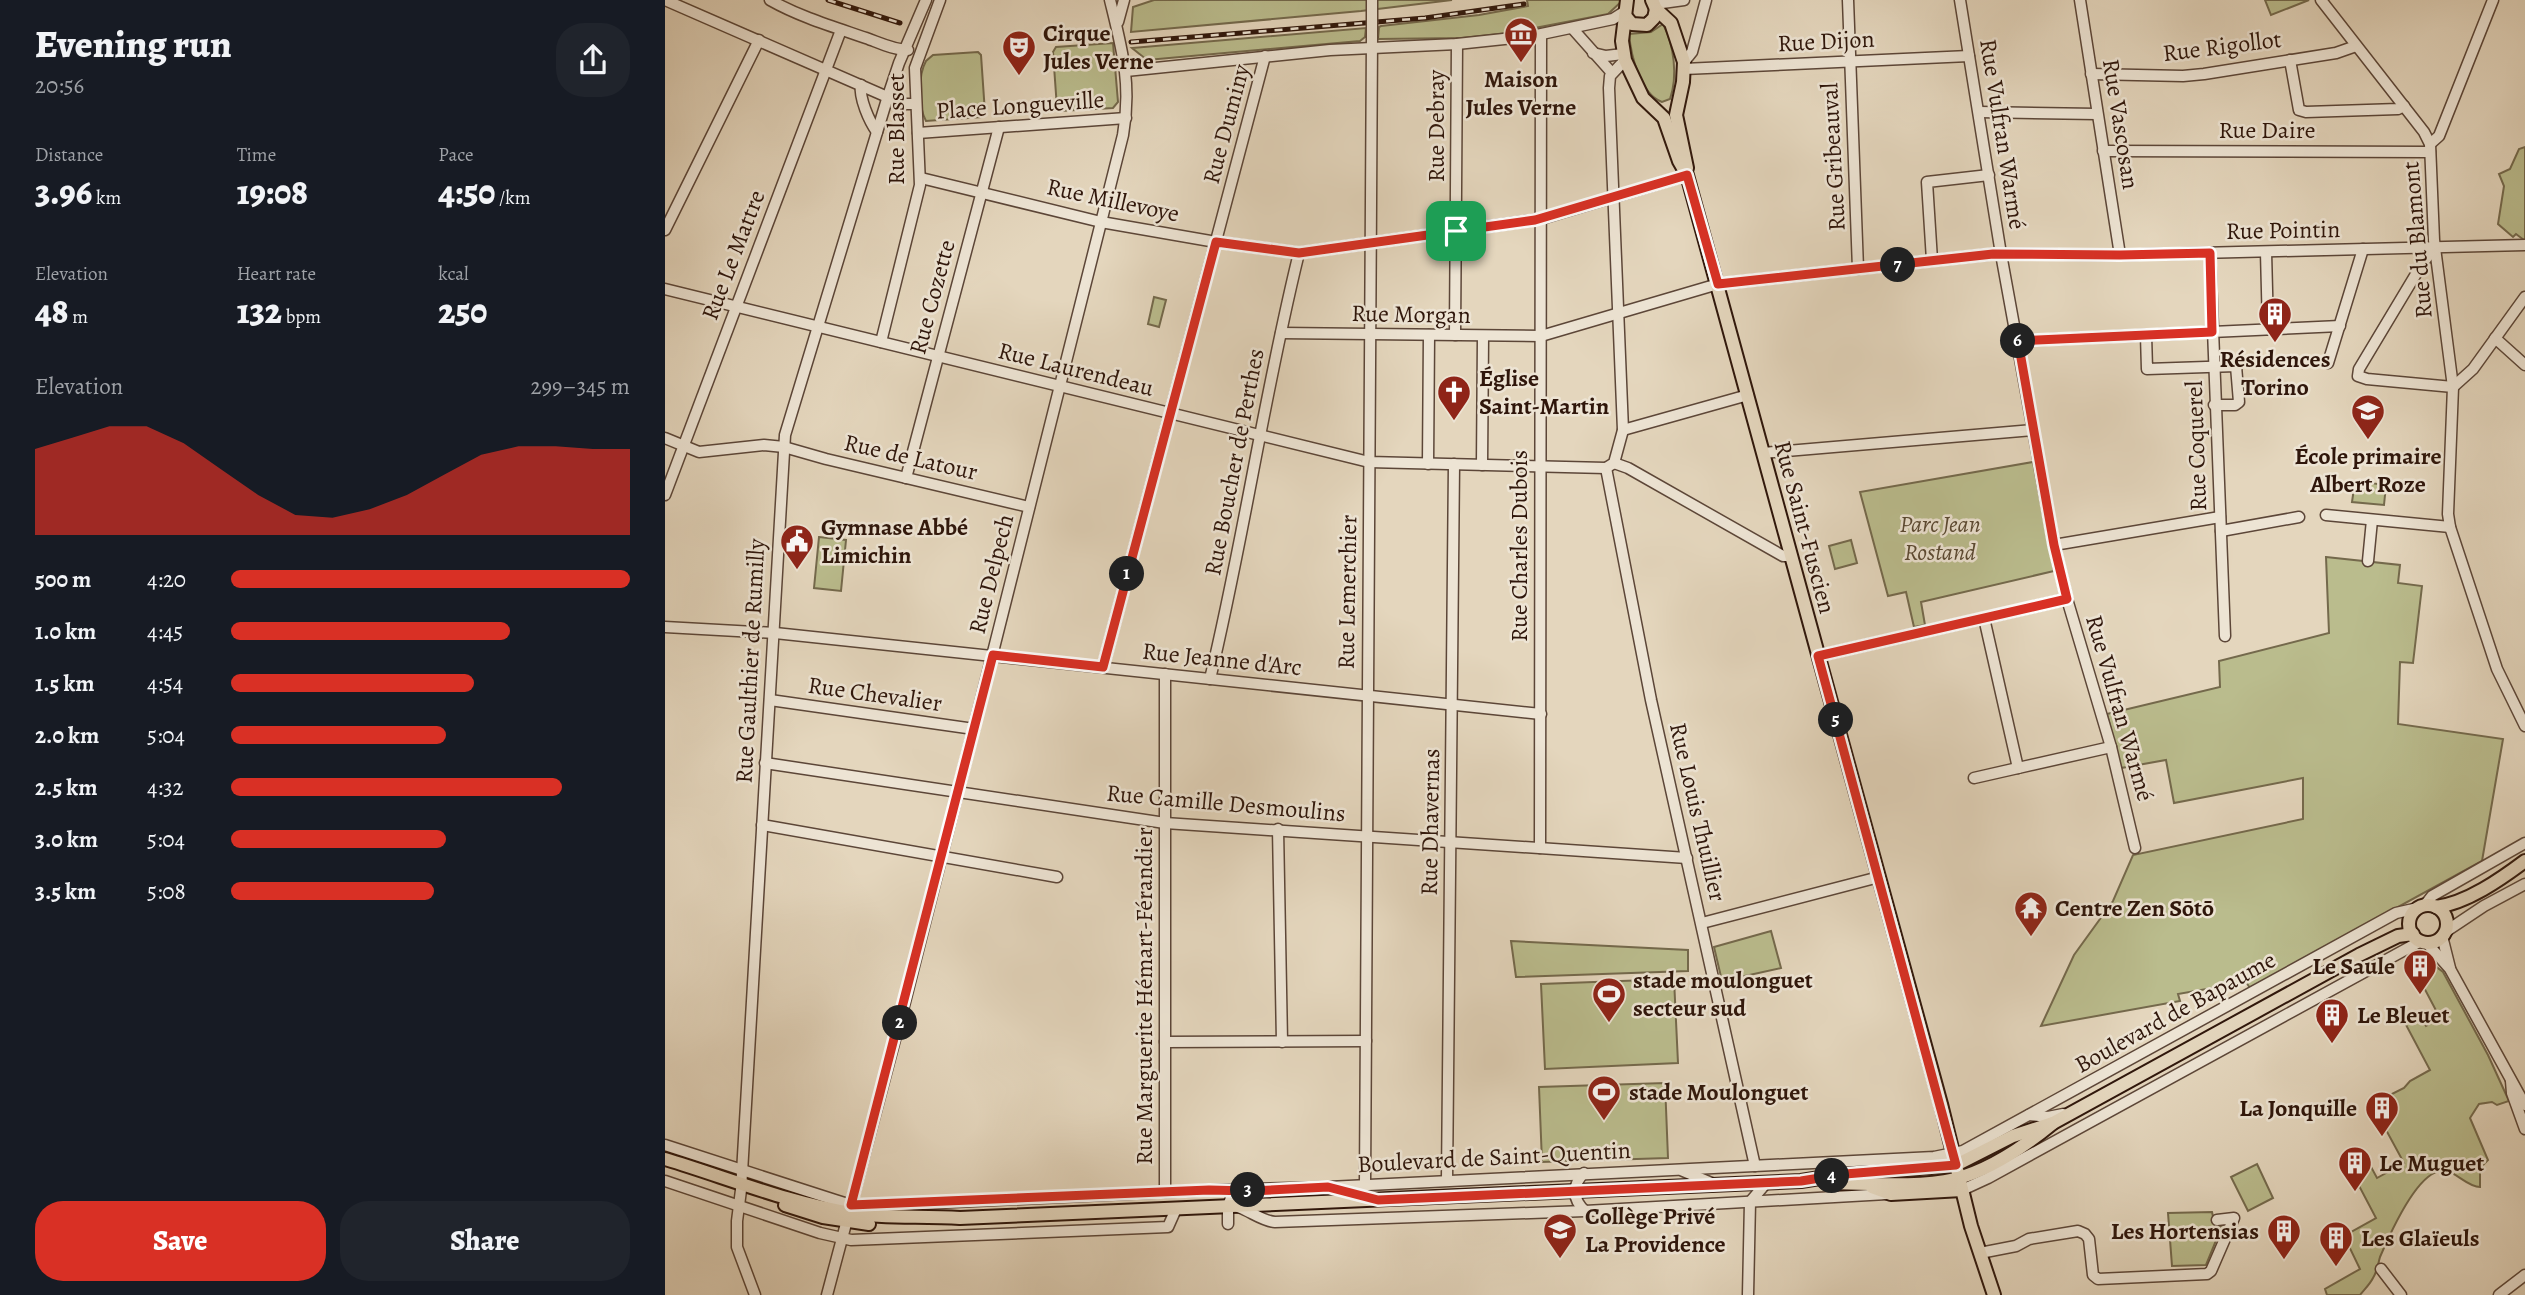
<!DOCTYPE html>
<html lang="en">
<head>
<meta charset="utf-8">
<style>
	body { margin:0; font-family:Alegreya,serif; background:#20242c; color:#f1f3f6; height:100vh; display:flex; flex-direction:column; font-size:26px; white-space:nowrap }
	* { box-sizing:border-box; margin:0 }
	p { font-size:23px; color:#9ea1a6 }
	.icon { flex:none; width:38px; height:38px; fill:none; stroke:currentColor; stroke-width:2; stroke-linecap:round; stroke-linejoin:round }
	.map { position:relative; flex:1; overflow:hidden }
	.drawer { display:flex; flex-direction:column; background:#171b24; width:665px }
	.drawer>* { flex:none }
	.pin { position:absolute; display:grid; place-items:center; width:60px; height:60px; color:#fff; margin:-30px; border-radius:14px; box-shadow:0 4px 10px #0006 }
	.km { position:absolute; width:35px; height:35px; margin:-18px; border-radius:50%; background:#222; color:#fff; font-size:19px; line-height:35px; text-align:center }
	.round { display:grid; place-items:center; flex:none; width:74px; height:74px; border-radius:28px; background:#20242c }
	.summary { display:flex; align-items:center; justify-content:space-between; height:119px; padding:0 35px }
	h1 { font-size:38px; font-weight:800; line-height:52px }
	.figures { display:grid; grid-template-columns:repeat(3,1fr); gap:10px; height:119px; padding:7px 35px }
	.figures div { display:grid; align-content:center }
	.figures b { font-size:35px; font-weight:800 }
	.figures small { font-size:19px; font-weight:400 }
	.figures p { font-size:19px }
	.chart { height:196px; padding:14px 35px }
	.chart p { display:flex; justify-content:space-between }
	.chart svg { width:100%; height:126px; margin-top:7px; fill:#d93025; opacity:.7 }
	.cta { display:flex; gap:14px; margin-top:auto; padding:14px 35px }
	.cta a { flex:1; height:80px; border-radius:28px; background:#d93025; color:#fff; font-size:28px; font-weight:800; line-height:80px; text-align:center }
	.cta a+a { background:#20242c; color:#f1f3f6 }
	ul { padding:0 35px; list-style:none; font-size:23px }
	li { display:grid; grid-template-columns:112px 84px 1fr; align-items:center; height:52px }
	li i { height:18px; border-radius:9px; background:#d93025 }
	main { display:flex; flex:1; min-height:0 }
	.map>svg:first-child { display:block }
</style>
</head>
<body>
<main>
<section class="drawer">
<div class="summary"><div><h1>Evening run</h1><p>20:56</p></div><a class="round"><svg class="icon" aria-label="share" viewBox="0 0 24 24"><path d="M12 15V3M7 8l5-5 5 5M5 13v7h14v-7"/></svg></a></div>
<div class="figures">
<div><p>Distance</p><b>3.96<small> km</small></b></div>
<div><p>Time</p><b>19:08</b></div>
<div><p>Pace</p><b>4:50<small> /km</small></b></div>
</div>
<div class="figures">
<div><p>Elevation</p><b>48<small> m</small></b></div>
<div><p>Heart rate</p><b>132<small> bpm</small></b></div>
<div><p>kcal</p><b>250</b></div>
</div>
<div class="chart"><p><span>Elevation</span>299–345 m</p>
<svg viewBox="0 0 160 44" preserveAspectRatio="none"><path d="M0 44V14L10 10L20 6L30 6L40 12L50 21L60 30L70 37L80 38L90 35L100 30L110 23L120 16L130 13L140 13L150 14L160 14V44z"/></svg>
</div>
<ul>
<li><b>500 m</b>4:20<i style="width:100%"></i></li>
<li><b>1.0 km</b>4:45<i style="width:70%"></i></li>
<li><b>1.5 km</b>4:54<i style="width:61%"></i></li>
<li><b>2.0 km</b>5:04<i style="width:54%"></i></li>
<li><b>2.5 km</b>4:32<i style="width:83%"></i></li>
<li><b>3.0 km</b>5:04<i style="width:54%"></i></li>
<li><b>3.5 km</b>5:08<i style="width:51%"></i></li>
</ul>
<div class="cta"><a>Save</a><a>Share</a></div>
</section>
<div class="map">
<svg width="1860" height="1295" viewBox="0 0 1860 1295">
	<rect width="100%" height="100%" fill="#e4d6bd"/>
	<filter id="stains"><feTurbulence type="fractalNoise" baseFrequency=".00286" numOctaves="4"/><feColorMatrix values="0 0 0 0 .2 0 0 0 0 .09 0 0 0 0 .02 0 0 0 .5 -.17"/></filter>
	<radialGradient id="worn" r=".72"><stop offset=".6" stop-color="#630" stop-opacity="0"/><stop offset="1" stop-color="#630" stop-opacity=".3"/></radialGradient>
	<g fill="#babc8d" stroke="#74694c" stroke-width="2">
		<polygon points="489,0 787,0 696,11 466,32 468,7"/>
		<polygon points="862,0 958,0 943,14 844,33 797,38 713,39 714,27 716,26 814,15 863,6"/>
		<polygon points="1600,0 1644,0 1606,15"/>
		<path d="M998,24C1009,45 1013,76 1005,99L997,102C975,94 966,55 964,34L986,32Z"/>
		<polygon points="701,28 700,37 695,41 482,60 467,48"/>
		<polygon points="448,43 453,102 448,108 395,111 392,108 388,52 391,47"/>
		<path d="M313,52L316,55L320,113L317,117L261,121C253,106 253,75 261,61L268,55Z"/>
		<polygon points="1860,147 1860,240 1859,240 1851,234 1848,237 1833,224 1839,186 1834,174 1845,169 1854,149"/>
		<polygon points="489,297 501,300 494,327 483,324"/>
		<polygon points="1368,462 1389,571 1256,602 1260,625 1249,627 1241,592 1223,596 1195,492"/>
		<polygon points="1690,481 1721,485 1719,505 1687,502"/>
		<polygon points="154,537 181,540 176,591 149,588"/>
		<polygon points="1186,540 1192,563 1170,569 1164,546"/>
		<polygon points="1661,557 1735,565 1733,583 1757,586 1748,663 1735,662 1733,724 1838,739 1817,861 1585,988 1581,982 1513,994 1515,1001 1376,1026 1409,955 1448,901 1468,855 1638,819 1638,778 1509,803 1501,760 1456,768 1442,714 1555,687 1554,661 1664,633"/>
		<polygon points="1106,931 1116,968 1057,981 1049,947"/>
		<polygon points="846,941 1023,950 1023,971 851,977"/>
		<path d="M1752,958L1765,962L1778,972L1823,1055L1844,1101L1832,1105L1827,1102L1814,1104L1805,1118L1823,1160L1815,1168V1187C1801,1187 1790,1169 1776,1171C1751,1173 1724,1236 1715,1257C1713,1264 1712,1272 1708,1278C1705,1284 1699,1290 1695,1295H1662L1660,1289L1695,1269L1679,1236L1711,1218L1681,1161L1698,1152L1712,1178L1739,1163L1707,1104L1739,1088L1745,1081L1765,1070L1740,1023L1755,1015L1761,1026L1775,1018L1745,961Z"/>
		<polygon points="1009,979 1013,1063 880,1069 876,984"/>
		<polygon points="1000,1083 1003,1158 877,1162 874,1087"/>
		<polygon points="1592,1164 1608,1198 1583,1211 1566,1177"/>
		<polygon points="1547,1212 1550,1226 1557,1226 1541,1265 1507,1266 1503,1213"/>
	</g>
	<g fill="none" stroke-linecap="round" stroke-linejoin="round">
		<g stroke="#5c4638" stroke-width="13">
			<g id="minor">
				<polyline points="0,0 227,99 241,104 251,104"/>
				<path d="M105,0C135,17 169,27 201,38C215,43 229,50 243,50"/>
				<polyline points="1183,0 1193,269"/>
				<polyline points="1295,0 1336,254 1389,545 1402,599 1446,747 1470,848"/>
				<polyline points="1415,0 1455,255"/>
				<polyline points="1656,0 1759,132 1765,144 1769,240 1788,387 1783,514 1785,527 1832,669 1860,726"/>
				<polyline points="990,4 1019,0"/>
				<polyline points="453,22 459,0"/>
				<polyline points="907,28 947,73"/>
				<polyline points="928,53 941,56 958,54"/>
				<polyline points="1625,60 1634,110 1641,112 1733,109 1739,106"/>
				<polyline points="1019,62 1027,52 1041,0"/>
				<polyline points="1019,69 1304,56"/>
				<polyline points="461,71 665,50 792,44 867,36 948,19 959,12"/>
				<polyline points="1426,74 1518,76 1539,74 1671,53 1691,46"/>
				<path d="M196,85C194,98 204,121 212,132"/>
				<polyline points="1314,112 1432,114"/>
				<polyline points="253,133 461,118"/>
				<polyline points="1765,144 1774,136 1828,0"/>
				<polyline points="1438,151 1765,152"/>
				<polyline points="256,178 436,222 551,242 634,253 876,219 1022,175"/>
				<polyline points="0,230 94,40"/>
				<polyline points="1770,247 1757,264 1694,369 1693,376 1702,379 1788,387"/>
				<polyline points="1601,252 1603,329"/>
				<polyline points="1545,253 1560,636"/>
				<polyline points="1267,260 1262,182 1324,175"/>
				<polyline points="0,289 704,462 941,468 949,463 958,430 944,88 945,76 960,60"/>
				<polyline points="616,333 876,336 1053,284 1328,254 1455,255 1860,245"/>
				<polyline points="790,335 792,44"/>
				<polyline points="1481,335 1482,369 1571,366 1574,402 1570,405 1549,405"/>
				<polyline points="1830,338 1860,365"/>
				<polyline points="1353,341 1675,326"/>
				<polyline points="216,342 255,185 250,68 275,0"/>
				<polyline points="1663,363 1698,249"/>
				<polyline points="1788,387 1808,369 1860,297"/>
				<polyline points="958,430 1083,395"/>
				<polyline points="0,438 34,452 99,445 119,447 161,459 364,507"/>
				<polyline points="1098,453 1368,430"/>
				<polyline points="949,463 963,468 1118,556 1126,556"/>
				<polyline points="763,464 764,335"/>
				<polyline points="817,465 818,336"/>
				<polyline points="941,468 986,700 1090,1166"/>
				<polyline points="241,478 334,127"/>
				<polyline points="0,495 176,30"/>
				<polyline points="1661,515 1785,527"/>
				<polyline points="1556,531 1634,517"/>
				<polyline points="1389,545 1555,517"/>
				<polyline points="1703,561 1707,520"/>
				<polyline points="1319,618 1353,768 1446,747"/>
				<polyline points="0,627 110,633 876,714"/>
				<polyline points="1153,656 1402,599"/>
				<polyline points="438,667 600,56"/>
				<path d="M545,679C579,538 599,394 634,253"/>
				<polyline points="105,700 309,729"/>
				<polyline points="100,763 500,823 1022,858"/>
				<polyline points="1309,778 1353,768"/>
				<polyline points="97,825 392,877"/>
				<polyline points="613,829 617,1042"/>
				<polyline points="875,848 876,35"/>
				<polyline points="1760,905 1767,896 1860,843"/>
				<polyline points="1037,923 1214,877"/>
				<polyline points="1780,932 1819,906 1860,884"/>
				<polyline points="1777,936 1785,968"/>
				<polyline points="1761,942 1785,969 1860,1105"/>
				<polyline points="500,1042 701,1041"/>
				<polyline points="1846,1081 1847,1093 1860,1129"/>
				<polyline points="1364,1115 1383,1117 1398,1114"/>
				<polyline points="0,1145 170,1200 186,1205 207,1206 544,1190 663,1187 1269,1157 1298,1151 1731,913 1753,908"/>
				<polyline points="1018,1171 1049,1184"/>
				<path d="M919,1173C907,1185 907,1199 920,1211"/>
				<polyline points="782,1180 789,464"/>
				<polyline points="0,1181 155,1233 186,1240 503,1227 511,1209"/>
				<polyline points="700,1184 707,38"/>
				<polyline points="1297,1190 1323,1178 1756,941"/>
				<polyline points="500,1192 500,674"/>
				<path d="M573,1207C587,1212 597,1221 610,1222L920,1211L1222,1194"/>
				<polyline points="563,1224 563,1206 566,1198 578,1192"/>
				<polyline points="1315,1253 1351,1246 1364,1239 1413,1231 1420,1234 1424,1239 1428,1275 1433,1279 1542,1274 1546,1271 1569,1218 1552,1220"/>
				<polyline points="1716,1269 1736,1295"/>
				<polyline points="90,1295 72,1247 72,1221 76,1190 120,435 223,96 234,63 261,0"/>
				<path d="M162,1295L240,1002L458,135C467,84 457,49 445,0"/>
				<polyline points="1083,1295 1085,1202 1102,1182"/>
				<polyline points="1834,1295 1860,1275"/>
			</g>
		</g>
		<g stroke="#2f160b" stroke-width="16">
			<g id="major">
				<polyline points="962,0 957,41 960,60 978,98 999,118 1014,161 1022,175 1276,1104 1306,1226 1329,1295"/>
				<polyline points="987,0 991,9 1006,23 1019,62 1018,82 1011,115 1022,168"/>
				<polyline points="961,17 967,24 982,25 989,18 991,9"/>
				<circle cx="1763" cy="924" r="19"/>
				<path d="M1771,907C1802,903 1836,879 1860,861"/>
				<path d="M0,1159C60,1177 126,1204 187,1213C222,1219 259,1215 295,1218L1136,1181L1180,1174L1291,1165L1348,1136L1388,1123"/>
				<path d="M1161,1183C1203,1183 1249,1188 1290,1179C1325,1170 1360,1146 1388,1123L1694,955L1733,936L1748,934"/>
				<polyline points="1207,1187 1226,1194 1297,1190"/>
				<polyline points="120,1205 158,1217 204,1224"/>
			</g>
		</g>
		<use href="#minor" stroke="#ede4d4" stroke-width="10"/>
		<use href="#major" stroke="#e4d6bd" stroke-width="12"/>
		<g stroke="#2f160b" stroke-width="5">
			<g id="rail">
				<polyline points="163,0 235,23"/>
				<polyline points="466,42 760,18 859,4"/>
			</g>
		</g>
		<use href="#rail" stroke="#ede4d4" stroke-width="2.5" stroke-dasharray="8" stroke-linecap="butt"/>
		<g stroke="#5c4638" stroke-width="13" stroke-linecap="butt">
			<polyline id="minor-bridge" points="707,0 707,38"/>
		</g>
		<use href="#minor-bridge" stroke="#ede4d4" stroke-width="10"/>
	</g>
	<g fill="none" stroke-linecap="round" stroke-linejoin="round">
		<g stroke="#fff" stroke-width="14">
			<polygon id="route" points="1022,175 1053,284 1328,254 1455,255 1545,253 1547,332 1353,341 1389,545 1402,599 1153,656 1291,1165 1180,1174 1136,1181 713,1200 663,1187 586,1191 544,1190 186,1205 328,655 438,667 551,242 634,253 870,220"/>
		</g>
		<use href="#route" stroke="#d93025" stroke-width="9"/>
	</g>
	<defs>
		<g id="museum-pin" transform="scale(1.75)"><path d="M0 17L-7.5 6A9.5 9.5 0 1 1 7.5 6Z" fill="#8f2418" stroke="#ede4d4"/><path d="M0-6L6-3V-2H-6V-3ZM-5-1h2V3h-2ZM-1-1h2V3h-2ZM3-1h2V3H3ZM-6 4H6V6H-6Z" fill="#fff"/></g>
		<g id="theatre-pin" transform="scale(1.75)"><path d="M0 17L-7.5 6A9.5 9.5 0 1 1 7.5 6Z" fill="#8f2418" stroke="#ede4d4"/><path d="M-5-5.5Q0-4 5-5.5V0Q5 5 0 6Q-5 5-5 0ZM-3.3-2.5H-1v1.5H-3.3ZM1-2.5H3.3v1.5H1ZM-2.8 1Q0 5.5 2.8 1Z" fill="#fff"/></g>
		<g id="building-pin" transform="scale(1.75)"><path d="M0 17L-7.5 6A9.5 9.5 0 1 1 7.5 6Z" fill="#8f2418" stroke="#ede4d4"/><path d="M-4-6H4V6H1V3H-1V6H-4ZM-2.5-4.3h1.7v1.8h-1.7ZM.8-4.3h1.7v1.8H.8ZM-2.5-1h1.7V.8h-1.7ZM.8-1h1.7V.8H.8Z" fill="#fff"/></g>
		<g id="church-pin" transform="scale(1.75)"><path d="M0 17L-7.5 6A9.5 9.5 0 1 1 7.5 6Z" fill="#8f2418" stroke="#ede4d4"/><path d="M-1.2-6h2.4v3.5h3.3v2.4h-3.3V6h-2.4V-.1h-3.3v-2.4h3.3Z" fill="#fff"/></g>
		<g id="school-pin" transform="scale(1.75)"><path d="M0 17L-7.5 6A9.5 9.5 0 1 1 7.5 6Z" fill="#8f2418" stroke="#ede4d4"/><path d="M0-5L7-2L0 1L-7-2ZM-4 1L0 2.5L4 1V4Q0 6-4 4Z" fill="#fff"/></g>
		<g id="civic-pin" transform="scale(1.75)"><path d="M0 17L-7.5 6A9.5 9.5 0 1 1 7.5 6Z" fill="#8f2418" stroke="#ede4d4"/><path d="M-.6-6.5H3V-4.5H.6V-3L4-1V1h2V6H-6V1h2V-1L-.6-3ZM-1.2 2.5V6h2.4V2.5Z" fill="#fff"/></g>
		<g id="temple-pin" transform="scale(1.75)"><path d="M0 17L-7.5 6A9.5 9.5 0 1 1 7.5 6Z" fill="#8f2418" stroke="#ede4d4"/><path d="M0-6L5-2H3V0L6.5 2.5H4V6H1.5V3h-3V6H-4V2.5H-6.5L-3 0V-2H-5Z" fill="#fff"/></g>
		<g id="stadium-pin" transform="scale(1.75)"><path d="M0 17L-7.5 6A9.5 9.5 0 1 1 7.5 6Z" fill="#8f2418" stroke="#ede4d4"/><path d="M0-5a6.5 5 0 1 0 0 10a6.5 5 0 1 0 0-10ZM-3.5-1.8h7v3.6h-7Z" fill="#fff"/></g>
	</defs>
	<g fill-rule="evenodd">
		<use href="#museum-pin" x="856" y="34"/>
		<use href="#theatre-pin" x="354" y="47"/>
		<use href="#building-pin" x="1610" y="314"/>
		<use href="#church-pin" x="789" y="392"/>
		<use href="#school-pin" x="1703" y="411"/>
		<use href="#civic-pin" x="132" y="541"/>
		<use href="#temple-pin" x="1366" y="908"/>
		<use href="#building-pin" x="1755" y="966"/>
		<use href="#stadium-pin" x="944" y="994"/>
		<use href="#building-pin" x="1667" y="1015"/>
		<use href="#stadium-pin" x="939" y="1092"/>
		<use href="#building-pin" x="1717" y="1108"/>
		<use href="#building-pin" x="1690" y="1163"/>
		<use href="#school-pin" x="895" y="1230"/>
		<use href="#building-pin" x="1619" y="1231"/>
		<use href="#building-pin" x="1671" y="1238"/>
	</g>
	<g text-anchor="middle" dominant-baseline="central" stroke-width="5" stroke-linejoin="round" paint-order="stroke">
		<g font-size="24" font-weight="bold" fill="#2f160b" stroke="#ede4d4" text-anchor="start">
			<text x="378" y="33">Cirque<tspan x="378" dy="28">Jules Verne</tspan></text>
			<text x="856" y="79" text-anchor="middle">Maison<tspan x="856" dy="28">Jules Verne</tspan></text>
			<text x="1610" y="359" text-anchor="middle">Résidences<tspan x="1610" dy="28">Torino</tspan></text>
			<text x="814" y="378">Église<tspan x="814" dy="28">Saint-Martin</tspan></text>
			<text x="1703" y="456" text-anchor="middle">École primaire<tspan x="1703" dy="28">Albert Roze</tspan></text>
			<text x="156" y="527">Gymnase Abbé<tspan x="156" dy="28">Limichin</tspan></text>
			<text x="1390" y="908">Centre Zen Sōtō</text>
			<text x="1730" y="966" text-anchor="end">Le Saule</text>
			<text x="968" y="980">stade moulonguet<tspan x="968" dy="28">secteur sud</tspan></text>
			<text x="1692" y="1015">Le Bleuet</text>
			<text x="964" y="1092">stade Moulonguet</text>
			<text x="1692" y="1108" text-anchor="end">La Jonquille</text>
			<text x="1714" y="1163">Le Muguet</text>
			<text x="920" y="1216">Collège Privé<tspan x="920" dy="28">La Providence</tspan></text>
			<text x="1594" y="1231" text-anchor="end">Les Hortensias</text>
			<text x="1696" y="1238">Les Glaïeuls</text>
		</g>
		<g font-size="24" fill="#2f160b" stroke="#ede4d4">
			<text transform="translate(1161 41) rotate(-3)">Rue Dijon</text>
			<text transform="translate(1557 46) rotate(-7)">Rue Rigollot</text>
			<text transform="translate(355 105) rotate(-4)">Place Longueville</text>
			<text transform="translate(561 124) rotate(-75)">Rue Duminy</text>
			<text transform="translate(1456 124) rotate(81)">Rue Vascosan</text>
			<text transform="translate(771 126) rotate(-90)">Rue Debray</text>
			<text transform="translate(231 129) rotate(-90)">Rue Blasset</text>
			<text x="1602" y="130">Rue Daire</text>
			<text transform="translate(1338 134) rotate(81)">Rue Vulfran Warmé</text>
			<text transform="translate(1168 157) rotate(-93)">Rue Gribeauval</text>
			<text transform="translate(448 200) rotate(12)">Rue Millevoye</text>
			<text transform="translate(1618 230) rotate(-1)">Rue Pointin</text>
			<text transform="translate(1752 240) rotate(-95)">Rue du Blamont</text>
			<text transform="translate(68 255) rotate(-69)">Rue Le Mattre</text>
			<text transform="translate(267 297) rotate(-75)">Rue Cozette</text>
			<text transform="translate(746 314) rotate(1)">Rue Morgan</text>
			<text transform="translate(411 369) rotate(14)">Rue Laurendeau</text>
			<text transform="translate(1531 446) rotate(-92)">Rue Coquerel</text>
			<text transform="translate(246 457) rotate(13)">Rue de Latour</text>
			<text transform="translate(569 462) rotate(-79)">Rue Boucher de Perthes</text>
			<text transform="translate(1140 527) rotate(75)">Rue Saint-Fuscien</text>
			<text transform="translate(854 546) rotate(-90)">Rue Charles Dubois</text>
			<text transform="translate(326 574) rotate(-76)">Rue Delpech</text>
			<text transform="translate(682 592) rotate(-89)">Rue Lemerchier</text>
			<text transform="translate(557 659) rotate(6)">Rue Jeanne d'Arc</text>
			<text transform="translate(85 661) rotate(-87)">Rue Gaulthier de Rumilly</text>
			<text transform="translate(210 694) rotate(8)">Rue Chevalier</text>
			<text transform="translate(1455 708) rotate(74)">Rue Vulfran Warmé</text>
			<text transform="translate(561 803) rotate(5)">Rue Camille Desmoulins</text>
			<text transform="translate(1033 812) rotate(77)">Rue Louis Thuillier</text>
			<text transform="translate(765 822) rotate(-89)">Rue Dhavernas</text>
			<text transform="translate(479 996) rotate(-90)">Rue Marguerite Hémart-Férandier</text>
			<text transform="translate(1510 1012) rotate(-29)">Boulevard de Bapaume</text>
			<text transform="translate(829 1157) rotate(-3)">Boulevard de Saint-Quentin</text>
		</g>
		<g font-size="24" font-style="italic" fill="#594832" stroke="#ede4d4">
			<text x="1275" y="524">Parc Jean<tspan x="1275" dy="28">Rostand</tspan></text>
		</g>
	</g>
	<rect width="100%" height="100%" filter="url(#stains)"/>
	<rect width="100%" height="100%" fill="url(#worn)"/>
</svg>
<div class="pin" style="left:791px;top:231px;background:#1e9e55"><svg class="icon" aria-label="arrive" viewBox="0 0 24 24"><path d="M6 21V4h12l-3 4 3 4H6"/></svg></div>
<b class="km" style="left:462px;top:574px">1</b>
<b class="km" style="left:235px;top:1023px">2</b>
<b class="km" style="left:583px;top:1190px">3</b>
<b class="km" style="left:1167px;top:1176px">4</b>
<b class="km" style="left:1171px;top:720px">5</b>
<b class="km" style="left:1353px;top:341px">6</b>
<b class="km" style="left:1233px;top:265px">7</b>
</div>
</main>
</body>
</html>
